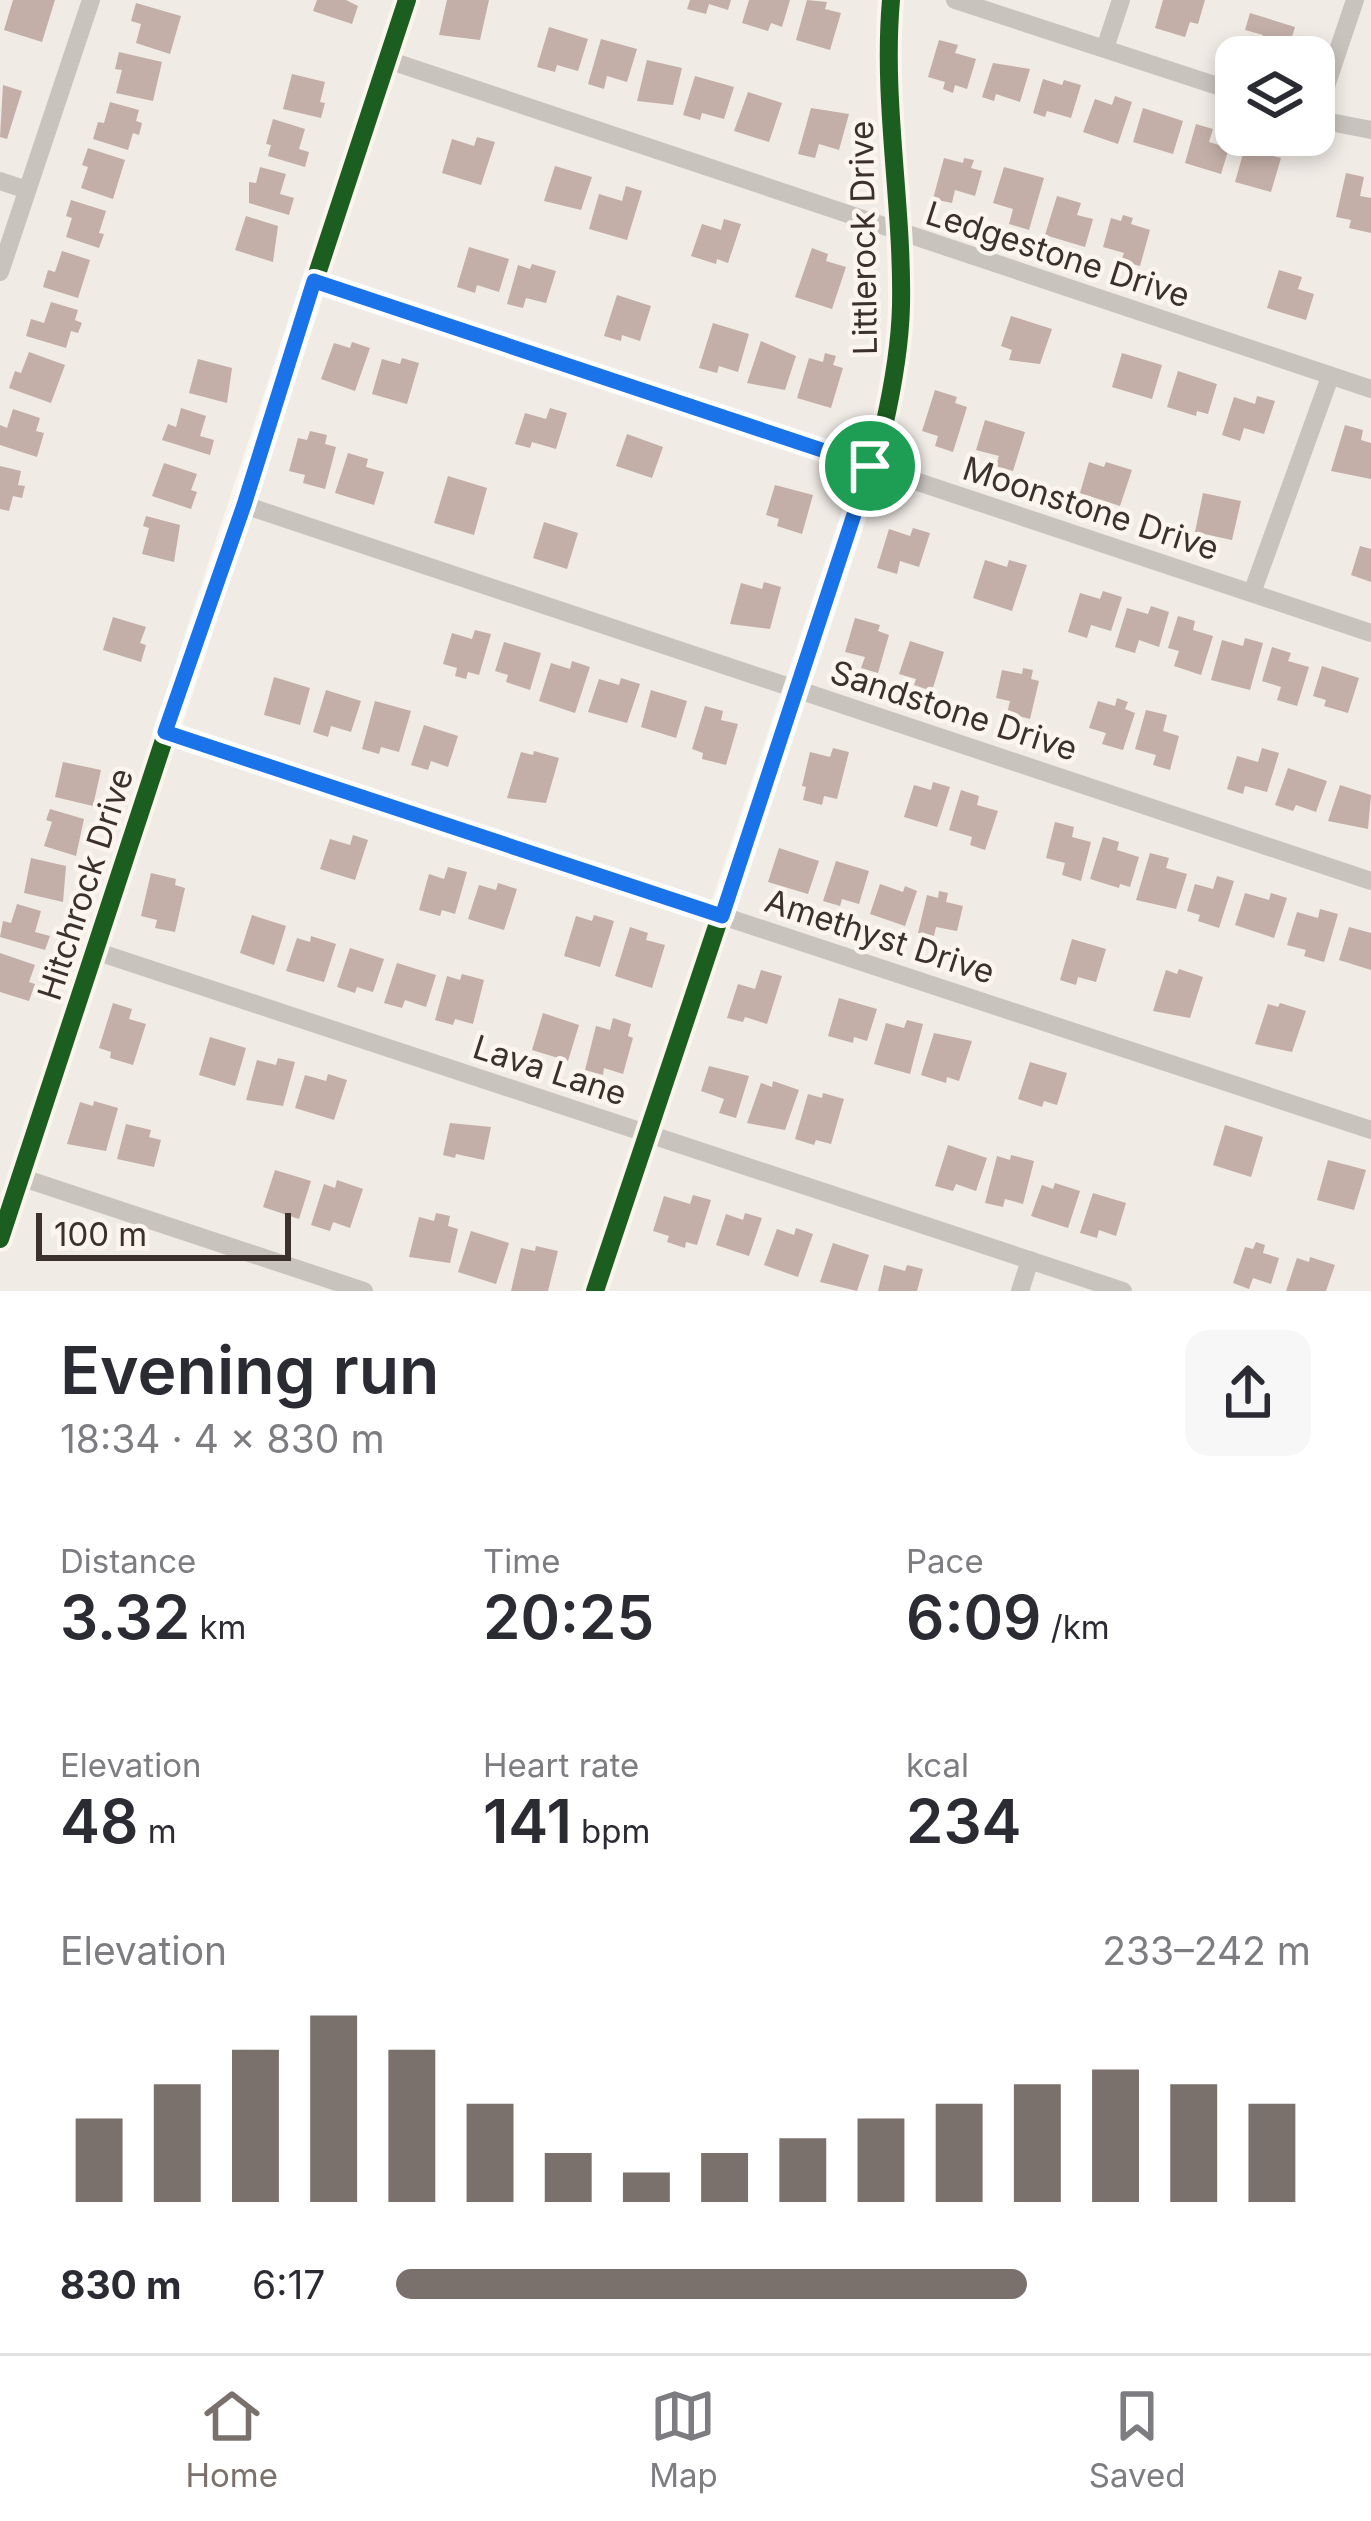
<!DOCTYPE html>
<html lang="en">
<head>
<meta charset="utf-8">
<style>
	body { margin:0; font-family:Inter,sans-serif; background:#f7f7f7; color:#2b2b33; height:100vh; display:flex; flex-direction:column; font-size:45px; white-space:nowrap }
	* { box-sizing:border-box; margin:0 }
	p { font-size:39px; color:#7c7c81 }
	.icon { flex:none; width:66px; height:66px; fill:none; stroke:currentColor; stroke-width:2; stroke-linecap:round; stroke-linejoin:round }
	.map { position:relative; height:1291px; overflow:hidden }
	.drawer { display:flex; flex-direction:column; background:#fff; flex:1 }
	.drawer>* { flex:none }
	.buttons { position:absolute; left:1215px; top:36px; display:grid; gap:24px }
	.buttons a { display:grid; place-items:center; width:120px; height:120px; border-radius:24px; background:#fff; box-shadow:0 6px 18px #0003; font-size:60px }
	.scale { position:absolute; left:36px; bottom:30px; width:255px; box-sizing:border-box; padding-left:12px; border:6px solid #3b302b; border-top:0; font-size:33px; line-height:42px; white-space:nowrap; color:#3b302b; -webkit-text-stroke:9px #fbf5ee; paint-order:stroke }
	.pin { position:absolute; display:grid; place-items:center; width:102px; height:102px; color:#fff; margin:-51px; border:6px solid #fff; border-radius:50%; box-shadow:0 3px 12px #0007 }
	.round { display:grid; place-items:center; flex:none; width:126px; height:126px; border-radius:24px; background:#f7f7f7 }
	.summary { display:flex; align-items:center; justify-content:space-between; height:204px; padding:0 60px }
	h1 { font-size:66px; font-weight:600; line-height:90px }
	.figures { display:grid; grid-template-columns:repeat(3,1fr); gap:18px; height:204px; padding:12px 60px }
	.figures div { display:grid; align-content:center }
	.figures b { font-size:60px; font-weight:600 }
	.figures small { font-size:33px; font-weight:400 }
	.figures p { font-size:33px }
	.chart { height:336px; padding:24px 60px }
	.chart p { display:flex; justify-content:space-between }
	.chart svg { width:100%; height:216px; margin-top:12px; stroke:#7a716c; stroke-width:6 }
	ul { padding:0 60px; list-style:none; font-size:39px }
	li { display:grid; grid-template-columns:192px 144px 1fr; align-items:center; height:90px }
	li i { height:30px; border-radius:15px; background:#7a716c }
	.tab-bar { display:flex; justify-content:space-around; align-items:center; height:168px; border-top:3px solid #e1e1e2; background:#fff; font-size:33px; color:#7c7c81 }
	.tab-bar a { display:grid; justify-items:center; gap:6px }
	.tab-bar .active { color:#7a716c }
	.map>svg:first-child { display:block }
</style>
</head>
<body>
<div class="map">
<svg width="1371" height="1291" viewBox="0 0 1371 1291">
	<rect width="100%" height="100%" fill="#f0ebe5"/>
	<g fill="#c3afa7">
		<polygon points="13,0 55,0 42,42 4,30"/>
		<polygon points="317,0 346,0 358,6 352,24 313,11"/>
		<polygon points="447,0 489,0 480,40 439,35"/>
		<polygon points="690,0 731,0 728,10 709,4 706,14 687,9"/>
		<polygon points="749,0 790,0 782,27 771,23 768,31 742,23"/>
		<polygon points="807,0 827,2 825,9 841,13 830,50 796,40"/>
		<polygon points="1163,0 1205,0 1198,24 1190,22 1185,37 1155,28"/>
		<polygon points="136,3 181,16 170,54 136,43 141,24 131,21"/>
		<polygon points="1250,13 1295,27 1286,57 1256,57 1263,35 1245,30"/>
		<polygon points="549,27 588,39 578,71 557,65 555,72 537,67"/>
		<polygon points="601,39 637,49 627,82 607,76 604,89 588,84"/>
		<polygon points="939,40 958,45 955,53 976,59 967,89 955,85 953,93 943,89 945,82 928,77"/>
		<polygon points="119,52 162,62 153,101 116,93 122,70 115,69"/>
		<polygon points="647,60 682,68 673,105 637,101"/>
		<polygon points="993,63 1030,69 1020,102 996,94 994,101 982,97"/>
		<polygon points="292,74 325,82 320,102 325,103 321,118 283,109"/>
		<polygon points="695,76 734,87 724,119 702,113 700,120 683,115"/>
		<polygon points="1043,79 1062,85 1064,80 1081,85 1071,118 1047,111 1045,117 1033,113"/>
		<polygon points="3,85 22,91 7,139 0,137"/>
		<polygon points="748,92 782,103 769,142 734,131"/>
		<polygon points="1115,96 1132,102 1118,144 1083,132 1095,99 1112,105"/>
		<polygon points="110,102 139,110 136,121 142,123 139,135 133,133 128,150 93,139 98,122 104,123"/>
		<polygon points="811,108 849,114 839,150 819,144 815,158 798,154"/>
		<polygon points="1143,108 1183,121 1173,154 1133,142"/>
		<polygon points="273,119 305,129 299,149 309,152 305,167 268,156 271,145 266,144"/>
		<polygon points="1196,124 1213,129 1209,142 1229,148 1221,174 1185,163"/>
		<polygon points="477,137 495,142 481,185 442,173 452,139 474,146"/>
		<polygon points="1247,140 1264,145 1261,153 1281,158 1271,192 1235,182"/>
		<polygon points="88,148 125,160 113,199 81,188 88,167 82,165"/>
		<polygon points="944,158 963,163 964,158 974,160 971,168 982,171 975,196 955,190 952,203 933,199"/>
		<polygon points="555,166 592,177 581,210 544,201"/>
		<polygon points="260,167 286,174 280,194 294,198 289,215 249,203 249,182 256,183"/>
		<polygon points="1004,167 1044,178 1029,230 1009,224 1013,209 993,203"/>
		<polygon points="1346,173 1364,177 1360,196 1371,198 1371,233 1349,228 1351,220 1336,217"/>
		<polygon points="626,186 642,191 627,240 589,229 599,194 622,201"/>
		<polygon points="1057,196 1081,203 1077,215 1093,219 1085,247 1045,235"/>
		<polygon points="71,200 106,211 99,233 104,234 99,248 66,237 72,218 66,216"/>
		<polygon points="1123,215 1133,218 1131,224 1150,230 1140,266 1121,261 1124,253 1103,247 1111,218 1121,221"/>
		<polygon points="246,216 278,226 273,262 235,250"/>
		<polygon points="724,219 741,224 728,263 717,259 716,264 691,256 702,224 721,230"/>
		<polygon points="469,247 509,259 499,292 477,285 475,293 457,287"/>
		<polygon points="812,248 828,254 826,261 846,267 832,309 795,297"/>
		<polygon points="62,251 90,260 78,298 43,287 48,270 55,272"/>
		<polygon points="532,264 556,271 546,303 526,298 523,308 507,304 518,265 530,269"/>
		<polygon points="1279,270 1302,277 1298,289 1314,294 1306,320 1267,308"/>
		<polygon points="617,295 651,306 640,341 622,335 621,341 604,336"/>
		<polygon points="51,302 78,310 75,320 82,323 78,333 71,331 66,348 26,336 31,319 44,323"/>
		<polygon points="1011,316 1052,329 1040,364 1009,360 1012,350 1001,346"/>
		<polygon points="713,323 749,334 738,372 719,366 717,373 699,368"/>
		<polygon points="761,341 796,356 785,390 747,383"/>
		<polygon points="352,342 370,348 355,391 321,379 334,343 350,348"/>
		<polygon points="29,352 65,365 51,403 9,388 15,371 21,373"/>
		<polygon points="825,353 836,356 833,365 843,368 831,408 797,398 809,358 823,362"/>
		<polygon points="1122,353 1162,365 1152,399 1112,387"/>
		<polygon points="402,358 419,363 407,404 372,394 382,359 400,364"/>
		<polygon points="198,359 232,368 227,403 189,393"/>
		<polygon points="1178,371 1217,384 1208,414 1197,411 1196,416 1167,407"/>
		<polygon points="935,390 957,397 955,403 967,407 953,452 935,446 938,436 922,431"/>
		<polygon points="1257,396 1275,401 1264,434 1244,428 1240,441 1222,435 1234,397 1255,404"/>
		<polygon points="181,408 206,416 200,436 214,440 210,455 162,440 168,424 176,427"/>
		<polygon points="550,408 567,413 556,449 532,442 530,448 515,444 525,413 546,419"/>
		<polygon points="13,409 40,418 36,431 44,433 37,457 0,445 0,425 7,428"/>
		<polygon points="985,420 1025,432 1013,471 996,466 999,456 976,450"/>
		<polygon points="1345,425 1363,430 1361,440 1371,443 1371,479 1331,471"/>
		<polygon points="310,431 327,435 325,444 336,447 325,489 303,483 305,475 289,471 298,438 307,440"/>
		<polygon points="627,434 663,447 652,478 616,466"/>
		<polygon points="348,453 368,459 366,467 384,472 374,505 335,493"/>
		<polygon points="1089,462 1104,467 1106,462 1132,470 1120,506 1080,493"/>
		<polygon points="164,463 197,474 191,490 197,492 191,509 152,496"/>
		<polygon points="0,466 21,471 18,485 25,486 22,498 13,496 9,511 0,509"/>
		<polygon points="448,476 487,488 474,535 434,523"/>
		<polygon points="775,485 813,495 802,534 777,526 779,519 766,515"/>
		<polygon points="1203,493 1241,501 1232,540 1195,532"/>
		<polygon points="146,516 180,525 174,562 142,554 149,528 143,526"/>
		<polygon points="544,522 578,533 567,569 533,558"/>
		<polygon points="913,528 930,533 919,567 900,561 897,574 877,568 889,529 910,536"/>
		<polygon points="1360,546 1371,549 1371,582 1351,575"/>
		<polygon points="985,560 1007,567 1009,560 1027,565 1012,611 973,598"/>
		<polygon points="764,582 781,587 770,629 730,624 741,583 762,589"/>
		<polygon points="1103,591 1122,597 1111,631 1091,625 1087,638 1068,632 1080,593 1100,599"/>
		<polygon points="1151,606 1169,612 1159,647 1139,640 1135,653 1115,647 1127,608 1148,614"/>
		<polygon points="1178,616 1195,621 1193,630 1213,636 1201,675 1174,666 1179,651 1168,648"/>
		<polygon points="113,617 146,627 140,643 146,645 141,662 103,650"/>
		<polygon points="855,618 880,625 878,631 889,635 878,673 861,668 865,657 845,652"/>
		<polygon points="475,630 491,634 479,675 468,672 466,679 455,676 457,668 443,664 452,633 472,639"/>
		<polygon points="1245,638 1263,643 1250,690 1211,680 1222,640 1243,646"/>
		<polygon points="910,641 944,652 932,691 914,685 916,679 899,674"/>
		<polygon points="504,642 541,653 530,690 506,682 508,675 495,671"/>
		<polygon points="1272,647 1291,653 1288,661 1309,667 1297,706 1277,700 1281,687 1262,681"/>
		<polygon points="572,661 590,667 575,713 539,701 551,663 570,669"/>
		<polygon points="1322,666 1359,678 1348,713 1324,706 1326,700 1313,696"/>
		<polygon points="1023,668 1033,670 1031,679 1039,681 1030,719 1007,713 1010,701 996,698 1002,670 1022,674"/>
		<polygon points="274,677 310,688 300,725 264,715"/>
		<polygon points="621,678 640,684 627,723 588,712 599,679 619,685"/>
		<polygon points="326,690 361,701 351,732 331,726 328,737 313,732"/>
		<polygon points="651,690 687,701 676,738 641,727"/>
		<polygon points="1117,698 1128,702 1125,709 1135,713 1123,750 1102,744 1106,733 1089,728 1098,701 1115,706"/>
		<polygon points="375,701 411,711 399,752 381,747 379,754 362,749"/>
		<polygon points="705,706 723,711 721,720 738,724 726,765 702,759 703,753 692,749"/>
		<polygon points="1146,710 1167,715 1163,731 1179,736 1170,770 1153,765 1156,755 1135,749"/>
		<polygon points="424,725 458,736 448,767 431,761 428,770 411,765"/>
		<polygon points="833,748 849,752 837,799 824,796 822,805 803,800 806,787 802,786 810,752 830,757"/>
		<polygon points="1262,748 1279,753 1267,792 1245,786 1243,794 1227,789 1237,756 1258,762"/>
		<polygon points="534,751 559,758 546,803 507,798 521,752 533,755"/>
		<polygon points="63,762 101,770 93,806 55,797"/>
		<polygon points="1288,768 1327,781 1316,812 1296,805 1293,811 1275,805"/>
		<polygon points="933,782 950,787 937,827 904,817 914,785 931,790"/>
		<polygon points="1340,785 1371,795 1368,829 1328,821"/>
		<polygon points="961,790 979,796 977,805 998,811 985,850 970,845 972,837 949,830"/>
		<polygon points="50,809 84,819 76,856 44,846 52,822 46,820"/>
		<polygon points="1055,822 1074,827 1072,837 1091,842 1081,881 1062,875 1065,863 1046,858"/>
		<polygon points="353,835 368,840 355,880 320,869 330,839 350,845"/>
		<polygon points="1103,837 1119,842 1117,850 1139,857 1130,887 1120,884 1119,888 1090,879"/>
		<polygon points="779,848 819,861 808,894 768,882"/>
		<polygon points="1150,853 1169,858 1166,868 1187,874 1176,909 1136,900"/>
		<polygon points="31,858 66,866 63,902 24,893"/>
		<polygon points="836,861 869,871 859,904 842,899 840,906 823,901"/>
		<polygon points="448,867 467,872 455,914 442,910 440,916 419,910 429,874 444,879"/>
		<polygon points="151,873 176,879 175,885 185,888 175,932 155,928 157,920 141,916"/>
		<polygon points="1217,876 1234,881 1219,928 1198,921 1200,915 1187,911 1195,884 1213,889"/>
		<polygon points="498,883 517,889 504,930 468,919 479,885 496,890"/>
		<polygon points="880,884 903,892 905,886 917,891 905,926 870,914"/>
		<polygon points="939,891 948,893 946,902 963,906 957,931 936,927 934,936 918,933 927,895 938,898"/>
		<polygon points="1245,893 1269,900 1271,893 1287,898 1274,938 1235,925"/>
		<polygon points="17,904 41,911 35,932 50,936 45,950 0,937 3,921 11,923"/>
		<polygon points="1320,909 1338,914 1324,962 1304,956 1306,950 1287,945 1297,912 1318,918"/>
		<polygon points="252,915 286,926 274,965 240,953"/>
		<polygon points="594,915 614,921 600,967 564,956 576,916 592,921"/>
		<polygon points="630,927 648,933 646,940 665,945 652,988 615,976"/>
		<polygon points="1349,927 1371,933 1371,970 1339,960"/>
		<polygon points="311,936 336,944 324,982 286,971 297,938 310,942"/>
		<polygon points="1072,939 1106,949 1096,982 1078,977 1076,985 1060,980"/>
		<polygon points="350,948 384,959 373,992 357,987 355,993 337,987"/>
		<polygon points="0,953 35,965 29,982 35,984 29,1001 0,992"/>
		<polygon points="397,963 436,975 426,1007 405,1000 402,1008 384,1003"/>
		<polygon points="1179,969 1203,977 1190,1018 1153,1011 1166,970 1177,974"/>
		<polygon points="761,970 782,976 767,1024 745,1017 743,1022 727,1018 738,984 755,989"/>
		<polygon points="462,974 484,980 473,1024 455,1019 453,1025 435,1020 447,976 460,980"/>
		<polygon points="839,998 877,1009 867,1041 854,1037 853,1043 828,1036"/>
		<polygon points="113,1003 132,1009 129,1019 146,1024 133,1065 110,1058 111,1052 99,1048"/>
		<polygon points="1280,1003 1306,1011 1292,1052 1255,1044 1268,1004 1278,1007"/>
		<polygon points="543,1013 579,1025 568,1061 532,1050"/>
		<polygon points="613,1018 631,1024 628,1036 633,1038 623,1074 604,1068 603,1075 585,1070 596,1026 610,1030"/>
		<polygon points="907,1020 923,1024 910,1074 874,1064 886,1023 904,1028"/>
		<polygon points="934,1033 972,1041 959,1081 947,1077 946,1083 921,1075"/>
		<polygon points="210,1037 246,1048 235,1086 199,1075"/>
		<polygon points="278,1058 295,1062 283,1106 246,1100 257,1060 276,1065"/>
		<polygon points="1030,1062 1067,1073 1057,1105 1044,1101 1042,1107 1018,1099"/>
		<polygon points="709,1066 749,1076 736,1118 719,1113 724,1099 701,1091"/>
		<polygon points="328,1074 347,1080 334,1120 295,1108 305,1075 326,1081"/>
		<polygon points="773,1081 799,1090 785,1130 747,1123 761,1083 772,1087"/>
		<polygon points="823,1093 844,1099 831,1144 816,1140 814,1145 795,1139 808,1094 822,1098"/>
		<polygon points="94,1101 118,1108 106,1151 67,1144 80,1102 93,1106"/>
		<polygon points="450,1123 491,1127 484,1160 456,1154 455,1158 443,1155"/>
		<polygon points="126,1124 151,1130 149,1137 161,1140 154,1167 117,1159"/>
		<polygon points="1225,1125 1263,1137 1251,1177 1213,1165"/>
		<polygon points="948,1145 987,1158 976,1191 956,1184 953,1191 935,1186"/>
		<polygon points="1011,1155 1034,1161 1023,1204 1005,1199 1003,1207 985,1203 997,1156 1010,1160"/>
		<polygon points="1328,1160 1366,1170 1354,1210 1317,1200"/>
		<polygon points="275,1170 311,1181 299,1219 263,1207"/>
		<polygon points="337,1180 363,1189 350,1228 333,1222 330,1231 311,1225 324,1184 335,1188"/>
		<polygon points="1055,1183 1080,1191 1068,1228 1031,1216 1042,1185 1053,1189"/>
		<polygon points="1093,1193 1126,1203 1116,1236 1099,1230 1097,1238 1080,1233"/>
		<polygon points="693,1195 711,1200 697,1245 686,1242 685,1248 667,1242 669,1236 653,1231 664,1196 690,1204"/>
		<polygon points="436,1213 450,1216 448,1226 458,1229 450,1263 409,1257 419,1217 434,1221"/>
		<polygon points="745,1213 762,1218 749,1256 716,1245 726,1214 743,1220"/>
		<polygon points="796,1228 813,1234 798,1277 764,1265 777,1229 794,1235"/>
		<polygon points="471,1231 509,1243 496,1284 458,1272"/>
		<polygon points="1256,1242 1265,1245 1263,1253 1279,1258 1271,1284 1253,1278 1249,1289 1233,1283 1245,1247 1253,1249"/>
		<polygon points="833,1243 869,1255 857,1291 820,1282"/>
		<polygon points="536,1246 558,1251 548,1291 511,1291 521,1248 535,1251"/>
		<polygon points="1310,1257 1335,1265 1326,1291 1286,1291 1297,1258 1309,1262"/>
		<polygon points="884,1265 905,1271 907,1265 923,1269 917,1291 878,1291"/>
	</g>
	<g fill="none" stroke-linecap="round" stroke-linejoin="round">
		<g stroke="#c9c3be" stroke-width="18">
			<polyline points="955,0 1236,92"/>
			<polyline points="1105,48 1121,0"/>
			<polyline points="385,59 1371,389"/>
			<polyline points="1314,119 1371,130"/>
			<polyline points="1315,119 1355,0"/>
			<polyline points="0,181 27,190"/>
			<polyline points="0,272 91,0"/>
			<polyline points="315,281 1371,633"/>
			<polyline points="244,505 1371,881"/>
			<polyline points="1252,593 1330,377"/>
			<polyline points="165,732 1371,1130"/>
			<polyline points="95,951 1123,1291"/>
			<polyline points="20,1177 364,1291"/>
			<polyline points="0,1239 407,0"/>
			<polyline points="1020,1291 1030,1260"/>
		</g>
		<path stroke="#c9c3be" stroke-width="24" d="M595,1291L884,426C893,386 900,347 901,306C903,204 882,102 891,0"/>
		<g stroke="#fbf5ee" stroke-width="26">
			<g id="cycleway">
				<polyline points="0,1239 407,0"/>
				<path d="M595,1291L884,426C893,386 900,347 901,306C903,204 882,102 891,0"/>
			</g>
		</g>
		<use href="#cycleway" stroke="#1b5e20" stroke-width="18"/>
	</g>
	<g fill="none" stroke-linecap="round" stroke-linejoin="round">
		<g stroke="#fff" stroke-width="24">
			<polygon id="route" points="314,281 870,466 722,916 165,732 244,505"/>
		</g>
		<use href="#route" stroke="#1a73e8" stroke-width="15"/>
	</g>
	<g text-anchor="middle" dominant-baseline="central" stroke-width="9" stroke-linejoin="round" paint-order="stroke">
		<g font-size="33" fill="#3b302b" stroke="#fbf5ee">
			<text transform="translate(863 238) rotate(-91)">Littlerock Drive</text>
			<text transform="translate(1058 254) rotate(18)">Ledgestone Drive</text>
			<text transform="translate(1091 508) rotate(18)">Moonstone Drive</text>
			<text transform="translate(954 710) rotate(18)">Sandstone Drive</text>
			<text transform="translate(85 884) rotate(-72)">Hitchrock Drive</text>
			<text transform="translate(880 936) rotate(18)">Amethyst Drive</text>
			<text transform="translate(550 1070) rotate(18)">Lava Lane</text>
		</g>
	</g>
</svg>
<div class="buttons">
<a><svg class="icon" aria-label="layers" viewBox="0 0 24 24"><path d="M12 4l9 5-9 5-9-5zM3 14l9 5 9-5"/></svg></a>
</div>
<div class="scale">100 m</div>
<div class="pin" style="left:870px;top:466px;background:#1e9e55"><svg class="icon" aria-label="arrive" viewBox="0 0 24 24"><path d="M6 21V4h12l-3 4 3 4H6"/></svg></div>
</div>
<section class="drawer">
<div class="summary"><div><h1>Evening run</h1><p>18:34 · 4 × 830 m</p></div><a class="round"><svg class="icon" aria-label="share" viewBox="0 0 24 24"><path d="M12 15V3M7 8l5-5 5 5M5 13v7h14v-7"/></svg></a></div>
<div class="figures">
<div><p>Distance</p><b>3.32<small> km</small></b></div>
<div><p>Time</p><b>20:25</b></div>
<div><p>Pace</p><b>6:09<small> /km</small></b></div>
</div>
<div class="figures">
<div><p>Elevation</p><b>48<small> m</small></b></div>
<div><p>Heart rate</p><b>141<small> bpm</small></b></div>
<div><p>kcal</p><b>234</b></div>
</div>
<div class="chart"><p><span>Elevation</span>233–242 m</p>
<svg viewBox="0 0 160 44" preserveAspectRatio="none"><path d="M5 44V27M15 44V20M25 44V13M35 44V6M45 44V13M55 44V24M65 44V34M75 44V38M85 44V34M95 44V31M105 44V27M115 44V24M125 44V20M135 44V17M145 44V20M155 44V24"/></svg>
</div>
<ul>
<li><b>830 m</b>6:17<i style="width:69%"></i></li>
</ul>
</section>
<nav class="tab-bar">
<a class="active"><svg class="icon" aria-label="home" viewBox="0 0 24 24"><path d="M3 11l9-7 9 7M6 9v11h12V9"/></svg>Home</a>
<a><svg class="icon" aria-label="map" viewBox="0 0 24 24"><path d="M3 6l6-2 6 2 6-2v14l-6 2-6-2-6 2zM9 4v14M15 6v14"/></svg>Map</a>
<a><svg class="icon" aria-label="saved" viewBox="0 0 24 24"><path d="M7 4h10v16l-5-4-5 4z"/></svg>Saved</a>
</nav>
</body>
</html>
